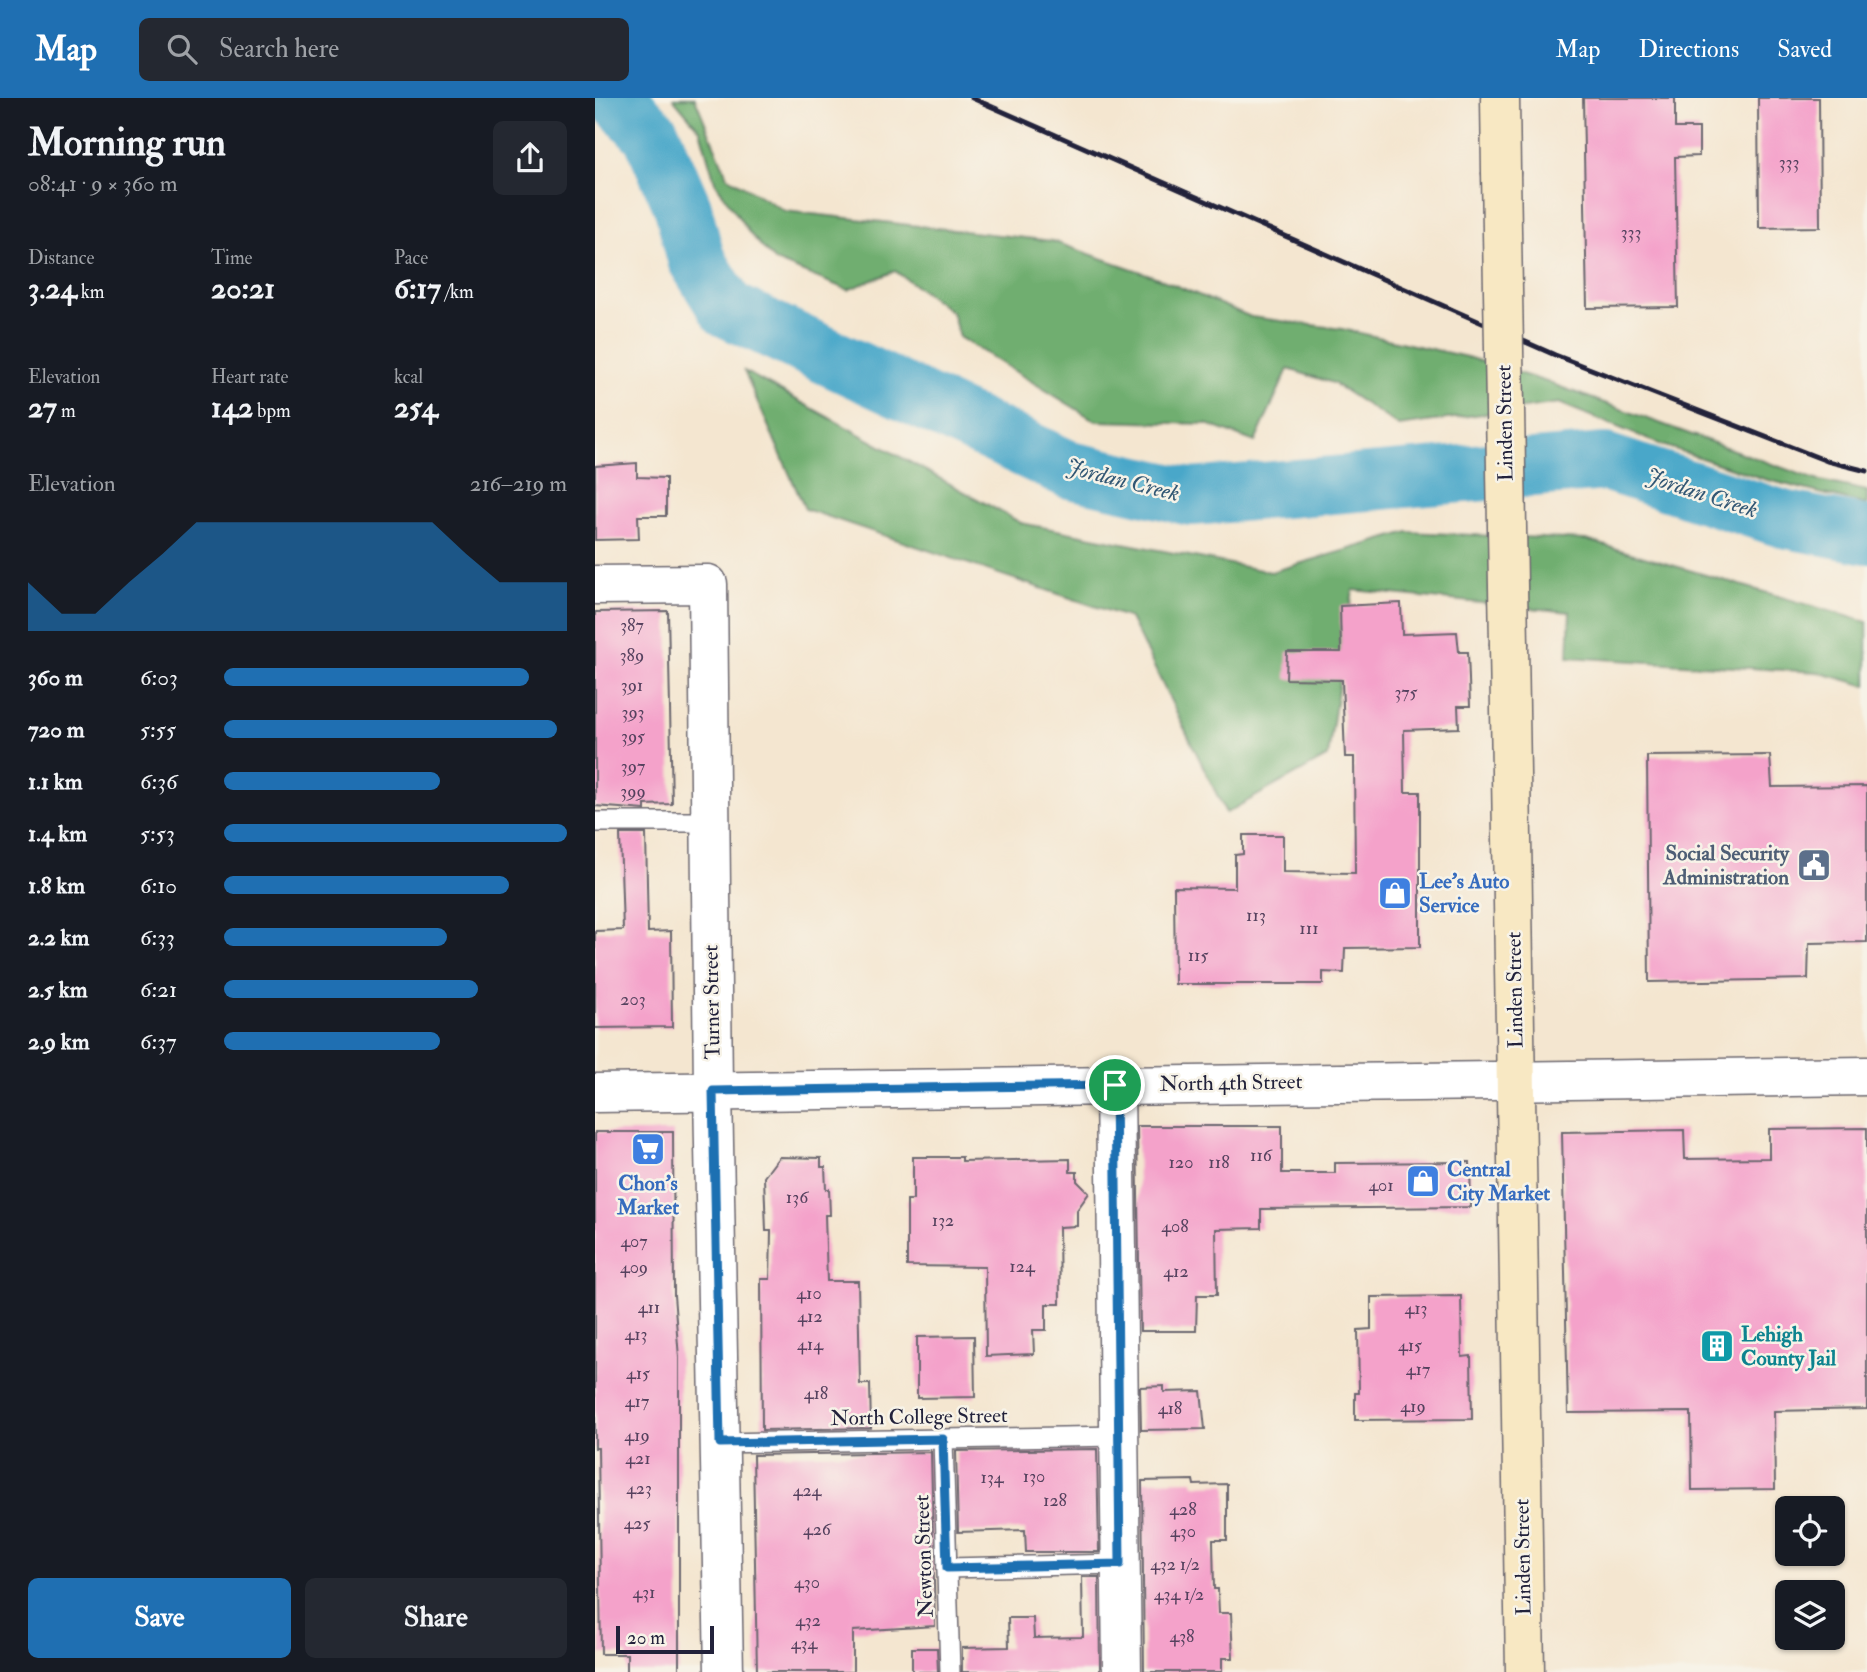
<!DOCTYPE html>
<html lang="en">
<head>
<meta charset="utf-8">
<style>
	body { margin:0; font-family:"IM FELL Double Pica",serif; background:#242831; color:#f1f3f6; height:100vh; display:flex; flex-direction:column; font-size:26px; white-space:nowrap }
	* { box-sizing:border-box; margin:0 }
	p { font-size:23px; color:#9ea1a6 }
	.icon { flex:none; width:38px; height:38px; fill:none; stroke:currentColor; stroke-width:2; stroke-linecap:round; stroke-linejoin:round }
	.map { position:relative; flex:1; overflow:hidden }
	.panel { display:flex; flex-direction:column; background:#171b24; width:595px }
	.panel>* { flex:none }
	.controls { position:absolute; left:1180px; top:1398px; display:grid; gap:14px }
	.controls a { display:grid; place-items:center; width:70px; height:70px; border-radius:10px; background:#171b24; box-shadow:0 2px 5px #0004; font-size:35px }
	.scale { position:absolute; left:21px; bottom:18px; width:98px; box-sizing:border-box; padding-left:7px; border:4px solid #22223b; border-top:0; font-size:19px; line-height:24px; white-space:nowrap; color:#22223b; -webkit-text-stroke:5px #f7f3e8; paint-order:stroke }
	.pin { position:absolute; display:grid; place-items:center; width:60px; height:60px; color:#fff; margin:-30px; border:4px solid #fff; border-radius:50%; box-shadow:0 2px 7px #0007 }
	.round { display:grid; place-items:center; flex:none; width:74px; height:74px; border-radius:10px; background:#242831 }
	.summary { display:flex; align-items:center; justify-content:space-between; height:119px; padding:0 28px }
	h1 { font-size:38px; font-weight:700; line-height:52px }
	.figures { display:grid; grid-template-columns:repeat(3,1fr); gap:10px; height:119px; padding:7px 28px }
	.figures div { display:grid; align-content:center }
	.figures b { font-size:30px; font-weight:700 }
	.figures small { font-size:19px; font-weight:400 }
	.figures p { font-size:19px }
	.chart { height:196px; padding:14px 28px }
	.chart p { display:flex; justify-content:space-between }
	.chart svg { width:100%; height:126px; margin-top:7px; fill:#1f6fb2; opacity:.7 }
	.button { display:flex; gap:14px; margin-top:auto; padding:14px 28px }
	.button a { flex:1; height:80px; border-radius:10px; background:#1f6fb2; color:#fff; font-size:28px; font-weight:700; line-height:80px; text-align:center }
	.button a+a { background:#242831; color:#f1f3f6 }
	ul { padding:0 28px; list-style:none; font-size:23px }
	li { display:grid; grid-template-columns:112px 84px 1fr; align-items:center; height:52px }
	li i { height:18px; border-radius:9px; background:#1f6fb2 }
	header { display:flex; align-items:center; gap:42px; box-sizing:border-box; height:98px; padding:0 35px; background:#1f6fb2; color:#fff }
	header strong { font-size:33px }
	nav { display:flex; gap:38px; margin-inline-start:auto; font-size:24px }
	.search { width:490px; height:63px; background:#242831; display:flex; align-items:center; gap:18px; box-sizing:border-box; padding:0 24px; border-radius:10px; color:#9ea1a6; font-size:26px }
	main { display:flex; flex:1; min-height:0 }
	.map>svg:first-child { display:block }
</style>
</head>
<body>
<header>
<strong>Map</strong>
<div class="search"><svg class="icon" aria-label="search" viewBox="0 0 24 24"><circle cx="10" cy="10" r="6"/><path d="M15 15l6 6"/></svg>Search here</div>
<nav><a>Map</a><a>Directions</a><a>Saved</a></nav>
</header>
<main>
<section class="panel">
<div class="summary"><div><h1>Morning run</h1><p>08:41 · 9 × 360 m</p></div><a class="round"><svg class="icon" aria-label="share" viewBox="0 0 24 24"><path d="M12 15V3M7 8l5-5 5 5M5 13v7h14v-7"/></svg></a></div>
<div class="figures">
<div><p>Distance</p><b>3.24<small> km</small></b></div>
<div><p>Time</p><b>20:21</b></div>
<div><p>Pace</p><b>6:17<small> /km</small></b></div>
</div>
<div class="figures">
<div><p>Elevation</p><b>27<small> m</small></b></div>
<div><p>Heart rate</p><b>142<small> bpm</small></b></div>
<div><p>kcal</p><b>254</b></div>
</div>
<div class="chart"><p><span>Elevation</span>216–219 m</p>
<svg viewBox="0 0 160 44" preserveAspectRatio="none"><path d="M0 44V27L10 38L20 38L30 27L40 17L50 6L60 6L70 6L80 6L90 6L100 6L110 6L120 6L130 17L140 27L150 27L160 27V44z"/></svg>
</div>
<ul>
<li><b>360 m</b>6:03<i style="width:89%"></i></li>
<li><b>720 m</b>5:55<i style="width:97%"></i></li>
<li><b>1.1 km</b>6:36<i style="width:63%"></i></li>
<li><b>1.4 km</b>5:53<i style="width:100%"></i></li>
<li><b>1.8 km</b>6:10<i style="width:83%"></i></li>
<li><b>2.2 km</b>6:33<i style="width:65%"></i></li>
<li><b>2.5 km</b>6:21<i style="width:74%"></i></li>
<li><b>2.9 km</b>6:37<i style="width:63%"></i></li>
</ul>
<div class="button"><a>Save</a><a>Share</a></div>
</section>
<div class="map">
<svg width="1272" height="1574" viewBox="0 0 1272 1574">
	<rect width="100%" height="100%" fill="#f7f3e8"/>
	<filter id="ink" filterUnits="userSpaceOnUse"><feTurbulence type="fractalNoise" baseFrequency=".0143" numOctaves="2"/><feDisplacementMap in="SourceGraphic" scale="14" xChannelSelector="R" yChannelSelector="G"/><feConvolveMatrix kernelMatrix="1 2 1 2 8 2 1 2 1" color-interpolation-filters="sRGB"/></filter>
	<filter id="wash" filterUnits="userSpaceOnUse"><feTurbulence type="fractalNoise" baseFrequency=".00686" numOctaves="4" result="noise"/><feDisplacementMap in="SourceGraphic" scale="28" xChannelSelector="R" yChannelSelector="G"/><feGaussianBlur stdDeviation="1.57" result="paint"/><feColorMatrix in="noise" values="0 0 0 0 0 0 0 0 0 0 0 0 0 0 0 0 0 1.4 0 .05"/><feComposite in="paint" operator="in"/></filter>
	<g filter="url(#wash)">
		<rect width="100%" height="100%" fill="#f4e6d0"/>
		<g fill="#6fae70" stroke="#486856" stroke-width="2">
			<polygon points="78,0 100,0 132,78 190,113 457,143 558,178 656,219 747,231 872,259 949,283 1221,382 1272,393 1272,407 1169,381 1064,346 964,305 804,328 738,285 693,271 660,344 612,326 501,323 364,239 357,214 300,173 253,192 180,163 155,136 120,84 105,32"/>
			<polygon points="149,273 426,425 676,474 813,434 991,442 1272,524 1272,588 1222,574 973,559 975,514 758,492 733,658 631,715 535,520 210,411"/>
		</g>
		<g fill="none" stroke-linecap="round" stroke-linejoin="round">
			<polyline stroke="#4aa7c9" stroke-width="58" points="21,0 56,36 88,110 101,161 132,211 475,372 596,399 1010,364 1188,421 1272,437"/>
		</g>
		<g id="blocks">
			<g fill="#f4a2ca">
				<polygon points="988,0 1080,0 1080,30 1104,30 1104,58 1080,59 1083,209 992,210"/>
				<polygon points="1163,0 1224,0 1225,129 1164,130"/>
				<polygon points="42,365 42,379 71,380 71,418 43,418 44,441 0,442 0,368"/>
				<polygon points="806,505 807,536 862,534 864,554 873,554 875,608 863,608 864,630 809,632 810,694 825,694 825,849 750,850 749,875 728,874 728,886 580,886 579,789 640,790 640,757 648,756 648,737 688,737 688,774 760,775 759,659 750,659 747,582 691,581 692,554 746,554 745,508"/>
				<polygon points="73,513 77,706 50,707 50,712 0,708 0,514"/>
				<polygon points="1175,657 1177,689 1272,688 1272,844 1214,845 1213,881 1054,884 1052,658"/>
				<polygon points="25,736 51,736 53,834 76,833 77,929 0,930 0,833 28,832"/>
				<polygon points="542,1028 687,1028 687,1075 740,1075 740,1065 875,1064 876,1109 666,1111 666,1130 621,1131 622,1197 602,1197 601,1233 545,1233"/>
				<polygon points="1272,1030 1272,1311 1179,1313 1180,1391 1097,1392 1096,1314 973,1315 967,1034 1089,1032 1090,1061 1174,1060 1174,1031"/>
				<polygon points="0,1034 78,1034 79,1197 84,1260 84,1574 32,1574 32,1556 6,1556 3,1350 0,1350"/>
				<polygon points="184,1059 226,1060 226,1069 230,1069 231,1091 234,1091 235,1117 230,1117 232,1183 263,1183 265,1286 275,1286 276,1330 167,1332 166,1181 175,1181 176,1133 171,1133 169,1079"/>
				<polygon points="318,1059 367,1059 367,1063 475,1061 475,1074 482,1074 482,1083 494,1095 482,1112 482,1128 464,1129 465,1206 451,1206 451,1232 438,1232 439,1256 391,1258 390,1169 312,1168 312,1102 318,1102"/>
				<polygon points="866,1198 867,1259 876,1258 877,1321 760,1322 760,1295 764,1295 763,1232 776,1231 776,1199"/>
				<polygon points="379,1238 380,1299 322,1300 322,1239"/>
				<polygon points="569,1288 569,1294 606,1293 610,1331 546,1332 545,1289"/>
				<polygon points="502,1351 504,1454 431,1454 430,1432 363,1434 361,1353"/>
				<polygon points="336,1354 340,1528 258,1533 258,1574 162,1574 158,1357"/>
				<polygon points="598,1382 599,1387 632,1386 632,1442 618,1442 619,1491 623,1491 624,1515 636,1515 638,1560 627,1560 627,1574 549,1574 547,1383"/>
				<polygon points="487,1479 504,1479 505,1574 367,1574 367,1550 414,1549 413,1520 438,1520 439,1540 488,1539"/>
				<polygon points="317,1550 342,1550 343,1574 317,1574"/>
			</g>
		</g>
	</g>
	<g filter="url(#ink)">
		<use href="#blocks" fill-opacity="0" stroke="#6c676f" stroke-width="2"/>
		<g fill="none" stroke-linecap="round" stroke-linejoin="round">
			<g stroke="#6c676f" stroke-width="22">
				<g id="service">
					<polyline points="0,724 115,724"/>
					<polyline points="348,1341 355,1574"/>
					<polyline points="125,1345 523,1338"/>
					<polyline points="352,1470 525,1466"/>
				</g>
			</g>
			<g stroke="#6c676f" stroke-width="41">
				<g id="minor">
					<polyline points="0,487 113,486 118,993"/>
					<polyline points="520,987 527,1574"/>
				</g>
			</g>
			<g stroke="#6c676f" stroke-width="41">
				<g id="tertiary">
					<polyline points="118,993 129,1574"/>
					<polyline points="0,995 1272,978"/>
				</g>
			</g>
			<g stroke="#6c676f" stroke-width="41">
				<g id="secondary">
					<polyline points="905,0 906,74"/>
					<polyline points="914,547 930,1574"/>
				</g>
			</g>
			<use href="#service" stroke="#fff" stroke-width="19"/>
			<use href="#minor" stroke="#fff" stroke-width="38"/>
			<use href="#tertiary" stroke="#fff" stroke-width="38"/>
			<use href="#secondary" stroke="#f8e8c3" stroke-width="38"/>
			<polyline stroke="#22223b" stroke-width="5" points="377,0 960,257 1232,363 1272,373"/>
			<g stroke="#6c676f" stroke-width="41" stroke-linecap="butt">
				<polyline id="secondary-bridge" points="906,74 914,547"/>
			</g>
			<use href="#secondary-bridge" stroke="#f8e8c3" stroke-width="38"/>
		</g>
	</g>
	<g fill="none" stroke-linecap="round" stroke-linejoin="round" filter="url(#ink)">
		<g stroke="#fff" stroke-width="14">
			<polygon id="route" points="520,987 525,1466 352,1470 348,1341 125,1345 118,993"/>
		</g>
		<use href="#route" stroke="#1f6fb2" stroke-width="9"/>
	</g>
	<defs>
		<g id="civic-square" transform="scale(1.75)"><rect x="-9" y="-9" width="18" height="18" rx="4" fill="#5c6f8a" stroke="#f7f3e8"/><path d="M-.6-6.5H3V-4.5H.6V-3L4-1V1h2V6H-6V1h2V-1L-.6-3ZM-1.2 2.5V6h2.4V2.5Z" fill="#fff"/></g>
		<g id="shop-square" transform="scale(1.75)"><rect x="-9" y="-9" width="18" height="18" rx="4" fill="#3f7fe0" stroke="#f7f3e8"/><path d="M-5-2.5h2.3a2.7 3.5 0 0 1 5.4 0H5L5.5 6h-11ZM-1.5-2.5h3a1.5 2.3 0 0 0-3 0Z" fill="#fff"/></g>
		<g id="supermarket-square" transform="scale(1.75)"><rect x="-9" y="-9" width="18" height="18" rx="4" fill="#3f7fe0" stroke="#f7f3e8"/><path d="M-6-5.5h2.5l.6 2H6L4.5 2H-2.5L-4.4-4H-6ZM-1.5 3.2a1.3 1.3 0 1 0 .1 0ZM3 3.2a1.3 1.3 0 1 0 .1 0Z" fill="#fff"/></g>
		<g id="building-square" transform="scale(1.75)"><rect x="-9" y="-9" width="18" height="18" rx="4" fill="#0f9aa8" stroke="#f7f3e8"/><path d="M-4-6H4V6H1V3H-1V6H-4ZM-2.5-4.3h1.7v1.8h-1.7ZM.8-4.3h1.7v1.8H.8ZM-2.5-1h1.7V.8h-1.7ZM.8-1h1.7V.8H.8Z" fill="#fff"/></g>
	</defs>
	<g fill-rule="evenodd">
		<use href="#civic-square" x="1219" y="767"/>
		<use href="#shop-square" x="800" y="795"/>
		<use href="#supermarket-square" x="53" y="1051"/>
		<use href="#shop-square" x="828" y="1083"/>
		<use href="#building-square" x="1122" y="1248"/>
	</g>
	<g text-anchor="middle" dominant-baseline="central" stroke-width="5" stroke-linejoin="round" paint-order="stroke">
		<g font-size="18" fill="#56425f">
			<text x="1194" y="64">333</text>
			<text x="1036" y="134">333</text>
			<text x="37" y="527">387</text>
			<text x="37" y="557">389</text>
			<text x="37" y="587">391</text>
			<text x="811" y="594">375</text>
			<text x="38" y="614">393</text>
			<text x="38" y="638">395</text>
			<text x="38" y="668">397</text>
			<text x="38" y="693">399</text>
			<text x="661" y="817">113</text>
			<text x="714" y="830">111</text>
			<text x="603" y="857">115</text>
			<text x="38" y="901">203</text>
			<text x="666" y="1057">116</text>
			<text x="586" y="1064">120</text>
			<text x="624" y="1064">118</text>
			<text x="786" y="1087">401</text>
			<text x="202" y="1099">136</text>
			<text x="348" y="1122">132</text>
			<text x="580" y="1128">408</text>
			<text x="39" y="1143">407</text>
			<text x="427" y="1168">124</text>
			<text x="39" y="1169">409</text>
			<text x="581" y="1173">412</text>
			<text x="214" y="1195">410</text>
			<text x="54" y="1209">411</text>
			<text x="821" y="1210">413</text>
			<text x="215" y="1218">412</text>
			<text x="41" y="1236">413</text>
			<text x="215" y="1246">414</text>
			<text x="815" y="1247">415</text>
			<text x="823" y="1271">417</text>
			<text x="43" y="1275">415</text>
			<text x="221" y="1295">418</text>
			<text x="42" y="1303">417</text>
			<text x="818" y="1308">419</text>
			<text x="575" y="1310">418</text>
			<text x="42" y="1337">419</text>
			<text x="43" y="1360">421</text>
			<text x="439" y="1378">130</text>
			<text x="397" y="1379">134</text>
			<text x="44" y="1390">423</text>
			<text x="212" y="1392">424</text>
			<text x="460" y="1402">128</text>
			<text x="588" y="1411">428</text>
			<text x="42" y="1425">425</text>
			<text x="222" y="1431">426</text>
			<text x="588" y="1433">430</text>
			<text x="580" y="1466">432 1/2</text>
			<text x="212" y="1484">430</text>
			<text x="49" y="1494">431</text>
			<text x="584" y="1496">434 1/2</text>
			<text x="213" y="1522">432</text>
			<text x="587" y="1538">438</text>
			<text x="209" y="1545">434</text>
		</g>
		<g font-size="21" fill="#22223b" stroke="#f7f3e8">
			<text transform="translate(910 325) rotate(-91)">Linden Street</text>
			<text transform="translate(920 892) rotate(-91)">Linden Street</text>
			<text transform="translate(117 904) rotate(-91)">Turner Street</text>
			<text transform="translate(636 985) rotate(-1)">North 4th Street</text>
			<text transform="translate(324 1319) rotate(-1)">North College Street</text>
			<text transform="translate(329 1458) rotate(-92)">Newton Street</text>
			<text transform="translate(928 1459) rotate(-91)">Linden Street</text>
		</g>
		<g font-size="21" font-weight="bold" fill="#4e5e75" stroke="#f7f3e8" text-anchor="end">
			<text x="1194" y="755">Social Security<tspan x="1194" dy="24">Administration</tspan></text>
		</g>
		<g font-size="21" font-weight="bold" fill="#366cbe" stroke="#f7f3e8" text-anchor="start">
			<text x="824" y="783">Lee's Auto<tspan x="824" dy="24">Service</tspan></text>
			<text x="852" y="1071">Central<tspan x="852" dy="24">City Market</tspan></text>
			<text x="53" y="1085" text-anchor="middle">Chon's<tspan x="53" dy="24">Market</tspan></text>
		</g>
		<g font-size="21" font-weight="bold" fill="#0d838f" stroke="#f7f3e8" text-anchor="start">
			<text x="1146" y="1236">Lehigh<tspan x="1146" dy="24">County Jail</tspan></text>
		</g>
		<g font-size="23" font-style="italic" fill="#325774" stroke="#f7f3e8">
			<text transform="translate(528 382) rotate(14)">Jordan Creek</text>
			<text transform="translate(1107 395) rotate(18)">Jordan Creek</text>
		</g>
	</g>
</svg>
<div class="controls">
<a><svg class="icon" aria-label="locate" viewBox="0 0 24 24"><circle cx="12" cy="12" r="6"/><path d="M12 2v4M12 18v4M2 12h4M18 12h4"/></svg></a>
<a><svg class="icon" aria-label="layers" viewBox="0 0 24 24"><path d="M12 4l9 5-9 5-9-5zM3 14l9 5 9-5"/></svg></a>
</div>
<div class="scale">20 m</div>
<div class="pin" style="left:520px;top:987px;background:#1e9e55"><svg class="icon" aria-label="arrive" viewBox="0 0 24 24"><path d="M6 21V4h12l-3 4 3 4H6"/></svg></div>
</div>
</main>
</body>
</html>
